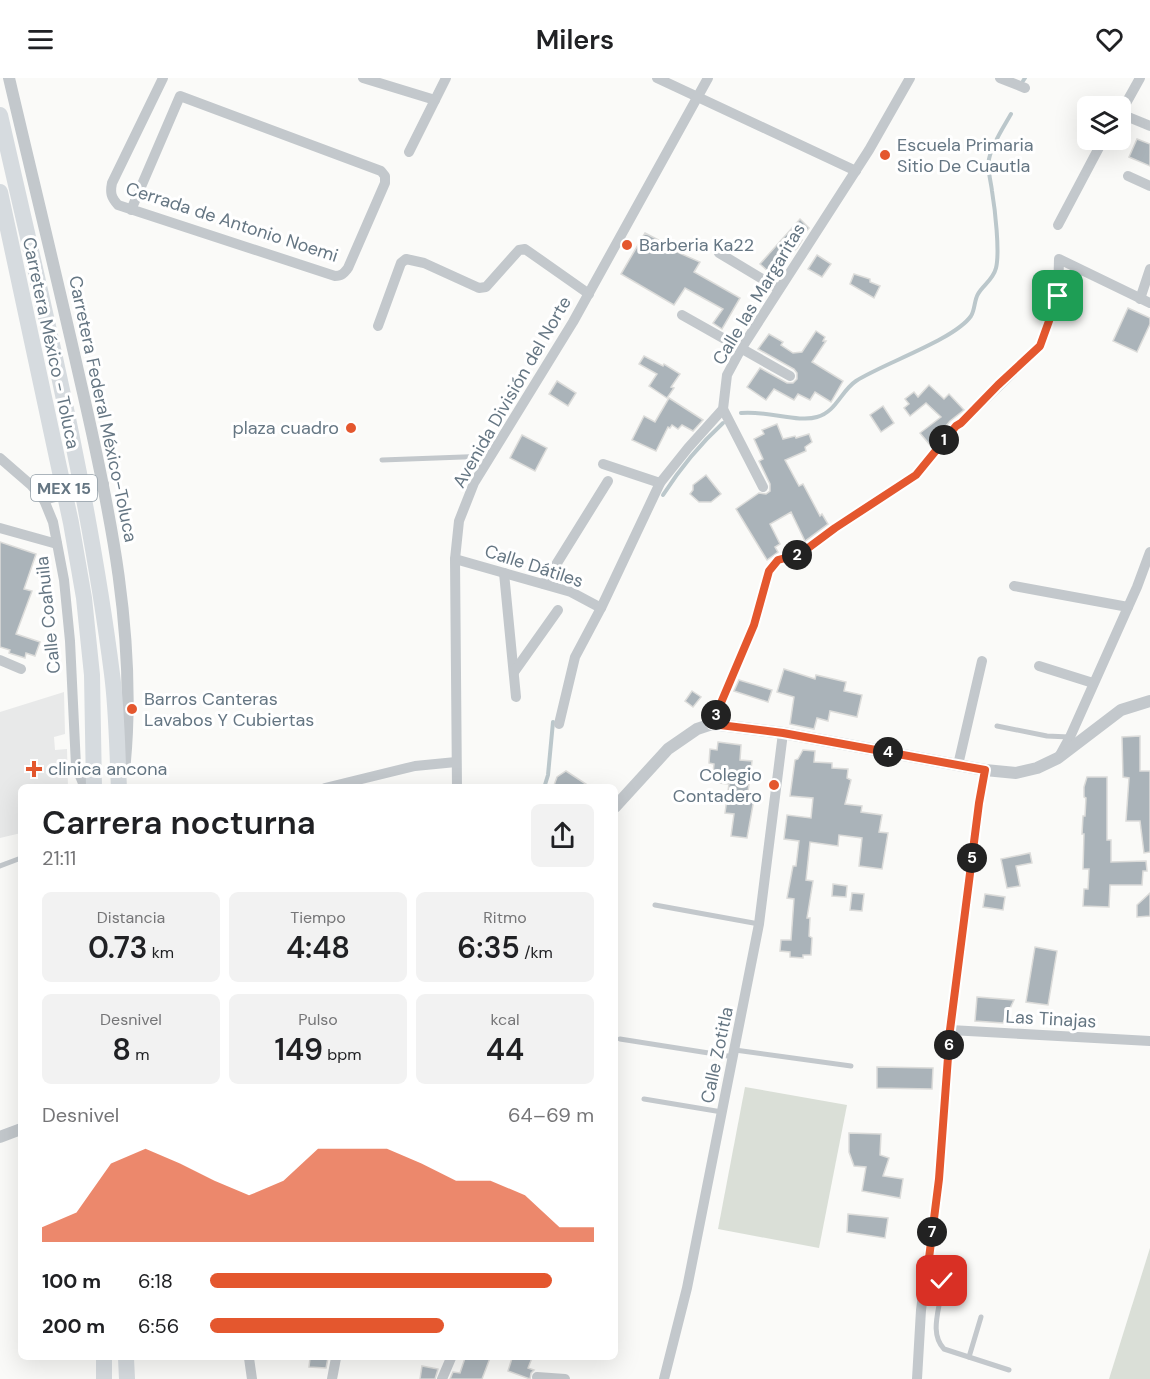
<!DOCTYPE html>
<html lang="es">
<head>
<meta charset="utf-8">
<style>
	body { margin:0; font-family:"DM Sans",sans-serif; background:#f2f2f2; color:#202124; height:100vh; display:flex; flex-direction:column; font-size:22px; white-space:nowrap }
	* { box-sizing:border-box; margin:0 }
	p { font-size:20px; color:#757577 }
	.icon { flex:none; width:33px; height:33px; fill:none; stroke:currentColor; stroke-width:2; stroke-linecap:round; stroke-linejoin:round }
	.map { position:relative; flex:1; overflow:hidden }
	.drawer { position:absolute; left:18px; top:706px; width:600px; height:576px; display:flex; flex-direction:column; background:#fff; border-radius:9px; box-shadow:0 6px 24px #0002 }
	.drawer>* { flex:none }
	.fabs { position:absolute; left:1077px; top:18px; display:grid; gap:12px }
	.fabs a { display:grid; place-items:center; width:54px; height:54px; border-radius:9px; background:#fff; box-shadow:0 6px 24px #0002; font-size:30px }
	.pin { position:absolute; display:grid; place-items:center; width:51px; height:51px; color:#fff; margin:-26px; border-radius:12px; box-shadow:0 3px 9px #0006 }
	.km { position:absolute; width:30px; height:30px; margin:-15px; border-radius:50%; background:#222; color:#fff; font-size:16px; line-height:30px; text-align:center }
	.round { display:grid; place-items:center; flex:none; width:63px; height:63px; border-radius:9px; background:#f2f2f2 }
	.head { display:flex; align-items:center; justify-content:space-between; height:102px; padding:0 24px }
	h1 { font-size:33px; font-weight:600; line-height:45px }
	.stats { display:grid; grid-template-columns:repeat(3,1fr); gap:9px; height:102px; padding:6px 24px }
	.stats div { display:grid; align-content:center; border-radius:9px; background:#f2f2f2; text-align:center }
	.stats b { font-size:30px; font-weight:600 }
	.stats small { font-size:16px; font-weight:400 }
	.stats p { font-size:16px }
	.chart { height:168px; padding:12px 24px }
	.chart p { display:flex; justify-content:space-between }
	.chart svg { width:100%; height:108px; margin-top:6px; fill:#e4572e; opacity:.7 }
	ul { padding:0 24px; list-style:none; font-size:20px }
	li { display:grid; grid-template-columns:96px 72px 1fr; align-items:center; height:45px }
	li i { height:15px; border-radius:8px; background:#e4572e }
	header { display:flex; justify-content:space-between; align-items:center; height:78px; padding:0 24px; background:#fff; font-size:27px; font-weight:600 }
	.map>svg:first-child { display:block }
</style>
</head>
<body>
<header><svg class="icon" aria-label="menu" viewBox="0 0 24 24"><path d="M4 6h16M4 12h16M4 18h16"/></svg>Milers<svg class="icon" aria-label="heart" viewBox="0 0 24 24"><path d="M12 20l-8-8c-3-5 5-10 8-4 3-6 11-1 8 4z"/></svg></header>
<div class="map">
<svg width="1150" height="1301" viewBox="0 0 1150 1301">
	<rect width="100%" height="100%" fill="#fafaf8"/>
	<polygon fill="#e8e9e9" points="64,614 65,656 54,659 55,672 67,671 68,709 21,710 21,755 0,760 0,634"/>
	<g fill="#dadfd7">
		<polygon points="745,1009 847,1027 819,1170 718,1151"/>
		<polygon points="1150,1170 1150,1301 1109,1301"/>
	</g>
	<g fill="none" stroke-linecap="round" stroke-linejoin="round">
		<g stroke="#bbc7cb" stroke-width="4">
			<polyline points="1023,3 1025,0"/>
			<path d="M741,335C765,332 799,345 817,339C836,334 841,313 856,303C884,285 954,262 971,238C975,232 974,223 978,216C983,207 993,202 996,190C1000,174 995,131 992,113C991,104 987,91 989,81C992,66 1003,50 1011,36"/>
			<path d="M663,417C681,389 699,367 723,345"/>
			<polyline points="544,710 548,697 553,644"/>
		</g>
	</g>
	<g fill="#aab3b9" stroke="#dcdcda" stroke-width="1.5">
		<polygon points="1137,61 1150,66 1150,88 1129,79"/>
		<polygon points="800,141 809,150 800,160 802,162 797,170 770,195 760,186"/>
		<polygon points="645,155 678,172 677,174 700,184 694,194 740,220 722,251 713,245 723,231 685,210 674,227 621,196"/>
		<polygon points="817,177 831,186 822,199 808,191"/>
		<polygon points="854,196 870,201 870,204 880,208 874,220 850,206"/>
		<polygon points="1128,230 1150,240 1150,246 1137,274 1113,263"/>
		<polygon points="816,253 825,259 823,263 826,263 812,284 843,303 831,324 815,314 810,322 798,316 794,322 774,311 766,322 747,309 760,290 787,305 793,305 797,301 797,295 794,291 758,271 769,256 783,264 781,267 793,275 802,274"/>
		<polygon points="644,278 663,288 664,286 680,296 671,309 674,310 667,320 649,308 657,296 639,286"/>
		<polygon points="557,303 576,315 568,328 549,316"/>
		<polygon points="929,307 944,321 949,316 964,332 950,343 930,367 920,355 941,339 926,325 910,338 904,330 909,326 905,321 914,314 918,319"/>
		<polygon points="669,320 703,342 693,353 682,347 678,351 672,347 670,350 668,349 656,373 632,362 644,338 655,344"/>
		<polygon points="883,328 894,345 881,354 870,337"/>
		<polygon points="777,346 783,361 795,358 796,360 809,356 812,364 805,369 806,373 785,382 799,408 803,406 820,438 822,436 828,446 805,463 791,434 770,446 780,466 775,469 778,474 767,482 736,431 759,415 766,416 770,413 770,406 759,383 763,381 754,361 764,356 762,352"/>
		<polygon points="522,357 547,370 535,393 510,380"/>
		<polygon points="706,397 721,416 711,424 699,424 690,416 693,412 693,407"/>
		<polygon points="0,464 36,476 24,511 32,513 16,556 40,564 35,578 26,575 25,580 9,575 10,572 0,569"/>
		<polygon points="784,591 815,601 816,597 846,604 844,613 862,617 857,639 830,633 828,643 817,640 814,651 790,646 794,619 777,614"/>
		<polygon points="739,602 772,612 768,624 734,613"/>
		<polygon points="692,613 701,619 693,629 685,623"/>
		<polygon points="1140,658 1140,693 1150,693 1150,774 1144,775 1140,743 1126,743 1129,700 1123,699 1122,659"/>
		<polygon points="718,664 741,667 740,682 752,683 748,714 750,714 750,721 754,721 747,760 731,758 734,736 725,735 729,706 719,705 720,696 713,695 714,686 709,685 710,671 717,672"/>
		<polygon points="803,672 815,673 814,684 832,685 832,690 848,691 847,700 851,702 845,726 862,728 861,734 882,737 879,754 888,755 882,791 859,788 862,760 839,757 838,768 810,764 806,802 813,803 807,840 810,840 809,858 812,860 811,877 803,877 803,880 790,879 790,874 780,873 781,862 791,862 794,821 787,820 793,788 796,788 799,763 784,761 787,737 811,740 813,720 790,718 795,682 798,681"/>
		<polygon points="566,693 592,710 553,710 557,699"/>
		<polygon points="1087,699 1107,699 1107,762 1111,762 1111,784 1146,783 1147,793 1143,793 1142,807 1110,807 1109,829 1083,828 1084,811 1088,811 1089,791 1083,791 1084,756 1082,756 1083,738 1085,738 1086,720 1084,719 1084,709"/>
		<polygon points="1030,775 1032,785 1016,788 1020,808 1007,810 1001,781"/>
		<polygon points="833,806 847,808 846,819 832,818"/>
		<polygon points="852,815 864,816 862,833 850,832"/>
		<polygon points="1150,815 1150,838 1137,839 1137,827"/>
		<polygon points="985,816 1005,819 1003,832 983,829"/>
		<polygon points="1035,869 1057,873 1048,927 1026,924"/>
		<polygon points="977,919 1014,922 1003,945 975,943"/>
		<polygon points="877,989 933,990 932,1011 877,1010"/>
		<polygon points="849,1055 881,1056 880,1077 889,1080 883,1098 903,1101 900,1120 862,1113 866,1089 854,1088 849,1074"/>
		<polygon points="848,1136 888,1140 885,1160 847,1154"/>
		<polygon points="310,1280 328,1280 326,1290 309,1289"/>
		<polygon points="465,1280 490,1280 482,1301 450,1301 453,1294 460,1295"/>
		<polygon points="512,1280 532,1280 528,1290 534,1292 531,1295 530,1301 508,1293"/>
		<polygon points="422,1288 438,1291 435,1301 420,1301"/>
	</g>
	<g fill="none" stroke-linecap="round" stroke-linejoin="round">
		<g stroke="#c3c8cc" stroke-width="5">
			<polyline points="382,382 490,378"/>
			<polyline points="997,648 1047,658 1069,659"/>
			<polyline points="0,788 21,780"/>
			<polyline points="655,827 759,846"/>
			<polyline points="620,961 734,979"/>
			<polyline points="735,972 851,988"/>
			<polyline points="644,1021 722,1034"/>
			<path d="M927,1196L937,1198L942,1203C943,1225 927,1253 944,1271L1009,1292"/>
			<polyline points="969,1279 981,1239"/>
		</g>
		<g stroke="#c3c8cc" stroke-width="10">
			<polyline points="363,0 435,22"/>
			<polyline points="657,0 856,93"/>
			<polyline points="1000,0 1025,10"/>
			<polyline points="1120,36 1140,0"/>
			<polyline points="1121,36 1150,48"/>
			<polyline points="409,74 446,0"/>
			<polyline points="1128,98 1150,108"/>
			<path d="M131,132L180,18L381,93L385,98V105L348,190C344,195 342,198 335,198L118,127C111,119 110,115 112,105L163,0"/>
			<polyline points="1058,147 1103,62"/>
			<polyline points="719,175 779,211"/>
			<polyline points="1140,221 1150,191"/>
			<polyline points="682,237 790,298"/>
			<polyline points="378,248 401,185 406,181 424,185 479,210 486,209 519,172 525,171 589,216"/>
			<polyline points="723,331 763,409"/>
			<polyline points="0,380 31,407 44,422 53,444 64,502 70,563 76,688 85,710"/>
			<polyline points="603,386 660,405"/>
			<polyline points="44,422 104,406"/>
			<polyline points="0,450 57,466"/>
			<polyline points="455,481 571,514 601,530"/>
			<polyline points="504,495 516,619"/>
			<polyline points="544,506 608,403"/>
			<polyline points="1014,508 1128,529"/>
			<polyline points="0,582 21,591"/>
			<polyline points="1039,588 1093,605"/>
			<polyline points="514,594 558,532"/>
			<polyline points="559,646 575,579 601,530 660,405 688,370 723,331 727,297 741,271 869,72 910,0"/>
			<polyline points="712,646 754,547 769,493 778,482 800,476 835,450 916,397 956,348 961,345 1040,268 1058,218 1059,181 1150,225"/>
			<polyline points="1059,679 1070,659 1137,509 1150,474"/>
			<polyline points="958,687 982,583"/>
			<polyline points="325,710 415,688 456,684"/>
			<polyline points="457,710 455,481 459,443 474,405 573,244 708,0"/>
			<polyline points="950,952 1150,963"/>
			<polyline points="249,1280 252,1301"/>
			<polyline points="537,1299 565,1301"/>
			<polyline points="332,1301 336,1280"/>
			<polyline points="442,1301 451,1280"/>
			<polyline points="664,1301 687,1210 759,846 783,655"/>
			<polyline points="917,1301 921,1232 939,1101 950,952 979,725 985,692"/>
		</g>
		<g stroke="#c3c8cc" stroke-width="12">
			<path d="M9,0C33,102 58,204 81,306C110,432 138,563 124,693"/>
			<polyline points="615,729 668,671 697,651 712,646 783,655 985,692 1016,695 1037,690 1058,680 1121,632 1150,623"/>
			<polyline points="0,1059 21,1051"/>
		</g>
		<g stroke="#d6dbdf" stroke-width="16">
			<path d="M0,37C42,222 88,408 112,596C117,634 117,672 119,710"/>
			<polyline points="0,114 71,445 84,520 92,597 94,710"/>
			<polyline points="104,1280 104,1301"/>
			<polyline points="126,1280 127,1301"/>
		</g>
	</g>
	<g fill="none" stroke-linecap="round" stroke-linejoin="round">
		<g stroke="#fff" stroke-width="12">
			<polyline id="route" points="942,1203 938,1198 927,1196 939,1101 950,952 979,725 985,692 783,655 712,646 754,547 769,493 778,482 800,476 835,450 916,397 956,348 961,345 998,307 1040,268 1058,218"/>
		</g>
		<use href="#route" stroke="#e4572e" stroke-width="8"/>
	</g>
	<g fill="#e4572e" stroke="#fff" stroke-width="2">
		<circle cx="885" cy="77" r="6"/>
		<circle cx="627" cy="167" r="6"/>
		<circle cx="351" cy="350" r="6"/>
		<circle cx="132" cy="631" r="6"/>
		<path d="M31 682h6v6h6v6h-6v6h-6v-6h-6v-6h6z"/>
		<circle cx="774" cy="707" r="6"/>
	</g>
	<g text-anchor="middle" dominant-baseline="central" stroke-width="6" stroke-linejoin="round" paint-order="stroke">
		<rect fill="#fff" stroke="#939fa8" stroke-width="1.5" x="31" y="397" width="66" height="26" rx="4.5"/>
		<g font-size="16" font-weight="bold" fill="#657683">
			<text x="64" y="410">MEX 15</text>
		</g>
		<g font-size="18" fill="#657683" stroke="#fff" text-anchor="start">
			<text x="897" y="67">Escuela Primaria<tspan x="897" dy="21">Sitio De Cuautla</tspan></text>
			<text x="639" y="167">Barberia Ka22</text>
			<text x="339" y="350" text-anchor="end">plaza cuadro</text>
			<text x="144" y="621">Barros Canteras<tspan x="144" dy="21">Lavabos Y Cubiertas</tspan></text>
			<text x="48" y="691">clinica ancona</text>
			<text x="762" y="697" text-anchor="end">Colegio<tspan x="762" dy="21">Contadero</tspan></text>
		</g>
		<g font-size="18" fill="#657683" stroke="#fff">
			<text transform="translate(232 144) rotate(18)">Cerrada de Antonio Noemi</text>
			<text transform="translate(759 216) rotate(-59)">Calle las Margaritas</text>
			<text transform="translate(51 265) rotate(78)">Carretera México - Toluca</text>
			<text transform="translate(512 314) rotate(-60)">Avenida División del Norte</text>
			<text transform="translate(103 331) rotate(78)">Carretera Federal México-Toluca</text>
			<text transform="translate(534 488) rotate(18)">Calle Dátiles</text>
			<text transform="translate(48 537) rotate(-96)">Calle Coahuila</text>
			<text transform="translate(1051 941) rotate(3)">Las Tinajas</text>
			<text transform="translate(717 977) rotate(-78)">Calle Zotitla</text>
		</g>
	</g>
</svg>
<div class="fabs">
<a><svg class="icon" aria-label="layers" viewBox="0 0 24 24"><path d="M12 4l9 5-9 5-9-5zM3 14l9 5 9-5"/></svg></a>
</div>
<div class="pin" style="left:1058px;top:218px;background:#1e9e55"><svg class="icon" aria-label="arrive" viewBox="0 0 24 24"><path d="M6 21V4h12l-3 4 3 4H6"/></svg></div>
<div class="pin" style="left:942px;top:1203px;background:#d93025"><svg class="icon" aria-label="check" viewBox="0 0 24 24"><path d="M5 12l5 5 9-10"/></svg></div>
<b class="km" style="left:944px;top:362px">1</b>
<b class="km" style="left:797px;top:477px">2</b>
<b class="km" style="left:716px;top:637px">3</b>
<b class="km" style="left:888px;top:674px">4</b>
<b class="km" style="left:972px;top:780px">5</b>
<b class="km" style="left:949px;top:967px">6</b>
<b class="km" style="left:932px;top:1154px">7</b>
<section class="drawer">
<div class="head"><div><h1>Carrera nocturna</h1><p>21:11</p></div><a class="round"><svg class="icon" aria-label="share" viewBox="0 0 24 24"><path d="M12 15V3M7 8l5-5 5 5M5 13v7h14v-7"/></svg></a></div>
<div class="stats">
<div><p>Distancia</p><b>0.73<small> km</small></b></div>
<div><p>Tiempo</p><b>4:48</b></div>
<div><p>Ritmo</p><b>6:35<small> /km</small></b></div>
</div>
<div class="stats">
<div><p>Desnivel</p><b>8<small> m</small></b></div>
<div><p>Pulso</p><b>149<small> bpm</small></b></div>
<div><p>kcal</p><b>44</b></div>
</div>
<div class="chart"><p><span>Desnivel</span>64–69 m</p>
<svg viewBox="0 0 160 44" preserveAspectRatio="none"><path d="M0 44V38L10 32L20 12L30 6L40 12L50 19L60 25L70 19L80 6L90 6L100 6L110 12L120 19L130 19L140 25L150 38L160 38V44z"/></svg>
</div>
<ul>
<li><b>100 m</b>6:18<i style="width:89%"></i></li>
<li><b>200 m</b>6:56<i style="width:61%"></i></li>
</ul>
</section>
</div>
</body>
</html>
